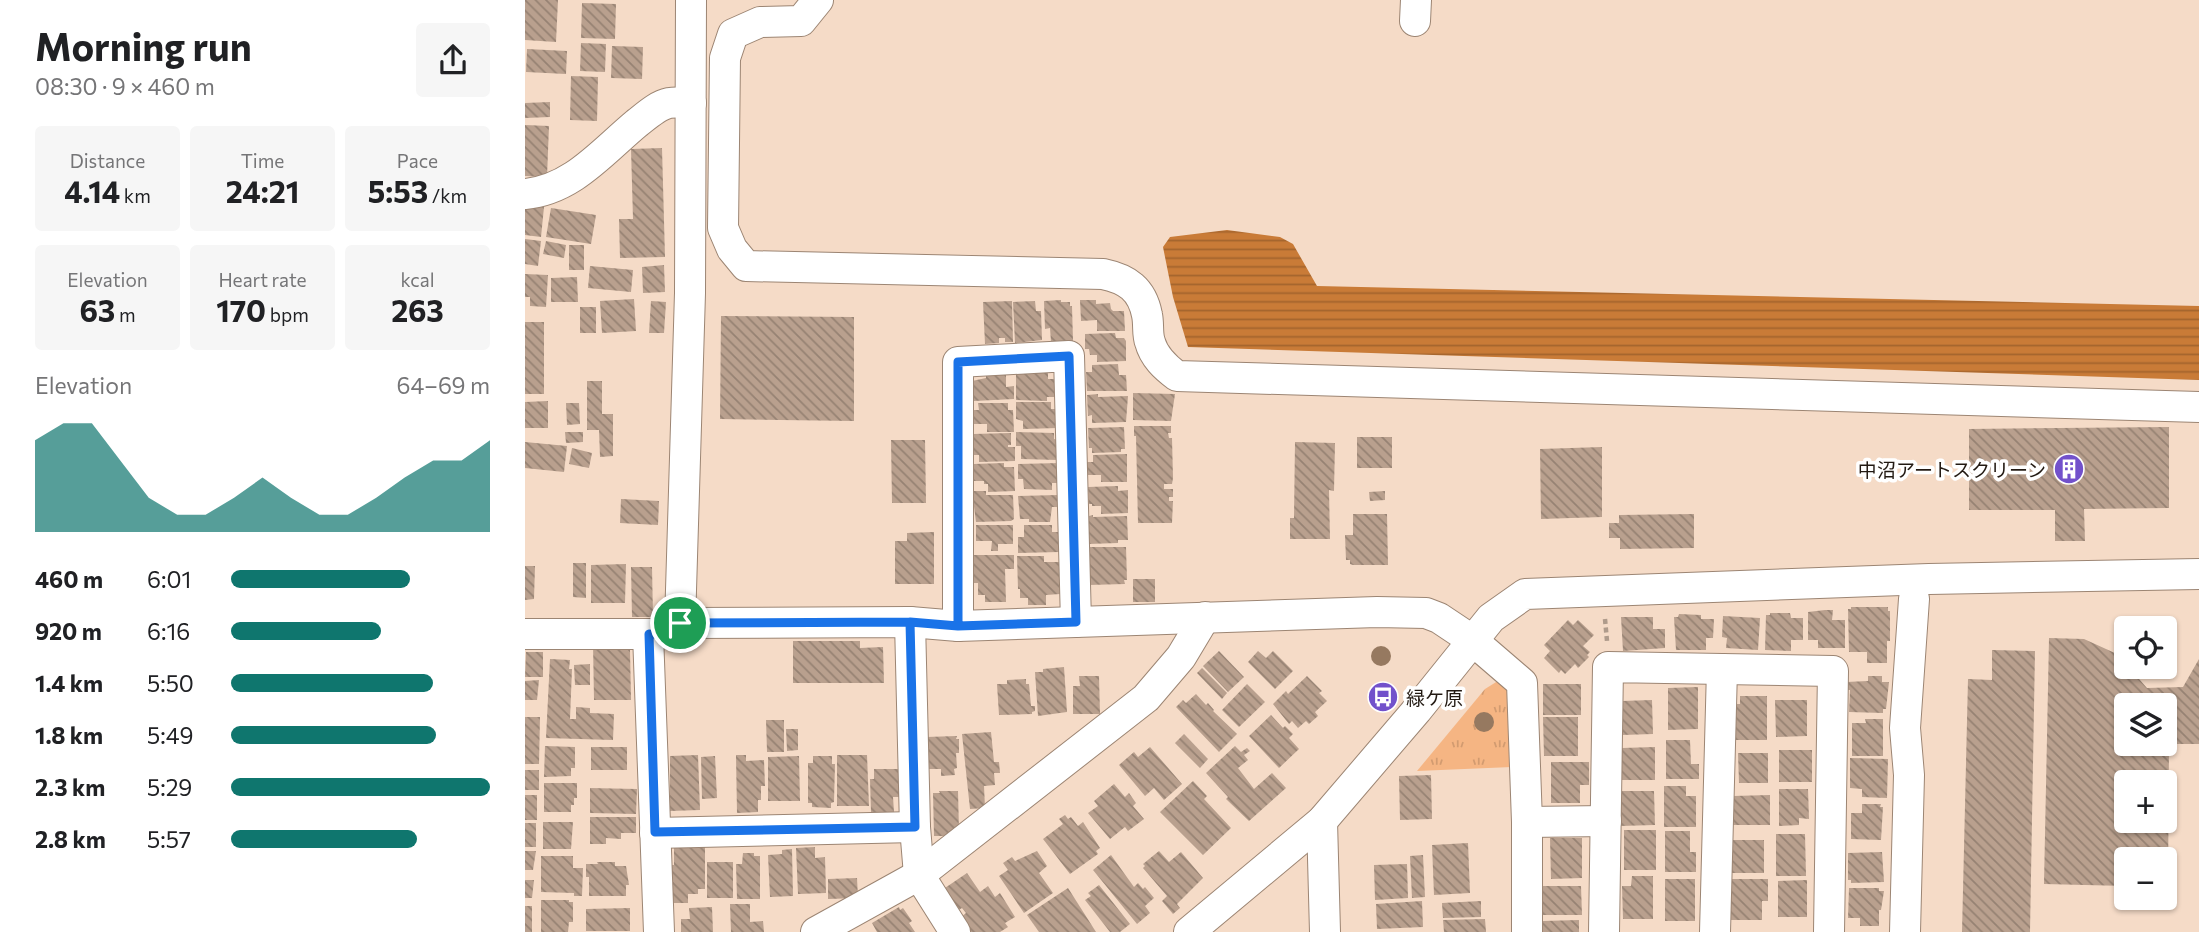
<!DOCTYPE html>
<html lang="en">
<head>
<meta charset="utf-8">
<style>
	body { margin:0; font-family:Commissioner,"Noto Sans JP",sans-serif; background:#f6f6f6; color:#202124; height:100vh; display:flex; flex-direction:column; font-size:26px; white-space:nowrap }
	* { box-sizing:border-box; margin:0 }
	p { font-size:23px; color:#757577 }
	.icon { flex:none; width:38px; height:38px; fill:none; stroke:currentColor; stroke-width:2; stroke-linecap:round; stroke-linejoin:round }
	.map { position:relative; flex:1; overflow:hidden }
	.details { display:flex; flex-direction:column; background:#fff; width:525px }
	.details>* { flex:none }
	.tools { position:absolute; left:1589px; top:616px; display:grid; gap:14px }
	.tools a { display:grid; place-items:center; width:63px; height:63px; border-radius:7px; background:#fff; box-shadow:0 2px 5px #0004; font-size:35px }
	.pin { position:absolute; display:grid; place-items:center; width:60px; height:60px; color:#fff; margin:-30px; border:4px solid #fff; border-radius:50%; box-shadow:0 2px 7px #0007 }
	.round { display:grid; place-items:center; flex:none; width:74px; height:74px; border-radius:7px; background:#f6f6f6 }
	.headline { display:flex; align-items:center; justify-content:space-between; height:119px; padding:0 35px }
	h1 { font-size:38px; font-weight:700; line-height:52px }
	.metrics { display:grid; grid-template-columns:repeat(3,1fr); gap:10px; height:119px; padding:7px 35px }
	.metrics div { display:grid; align-content:center; border-radius:7px; background:#f6f6f6; text-align:center }
	.metrics b { font-size:30px; font-weight:700 }
	.metrics small { font-size:19px; font-weight:400 }
	.metrics p { font-size:19px }
	.chart { height:196px; padding:14px 35px }
	.chart p { display:flex; justify-content:space-between }
	.chart svg { width:100%; height:126px; margin-top:7px; fill:#0f766e; opacity:.7 }
	ul { padding:0 35px; list-style:none; font-size:23px }
	li { display:grid; grid-template-columns:112px 84px 1fr; align-items:center; height:52px }
	li i { height:18px; border-radius:9px; background:#0f766e }
	main { display:flex; flex:1; min-height:0 }
	.map>svg:first-child { display:block }
</style>
</head>
<body>
<main>
<section class="details">
<div class="headline"><div><h1>Morning run</h1><p>08:30 · 9 × 460 m</p></div><a class="round"><svg class="icon" aria-label="share" viewBox="0 0 24 24"><path d="M12 15V3M7 8l5-5 5 5M5 13v7h14v-7"/></svg></a></div>
<div class="metrics">
<div><p>Distance</p><b>4.14<small> km</small></b></div>
<div><p>Time</p><b>24:21</b></div>
<div><p>Pace</p><b>5:53<small> /km</small></b></div>
</div>
<div class="metrics">
<div><p>Elevation</p><b>63<small> m</small></b></div>
<div><p>Heart rate</p><b>170<small> bpm</small></b></div>
<div><p>kcal</p><b>263</b></div>
</div>
<div class="chart"><p><span>Elevation</span>64–69 m</p>
<svg viewBox="0 0 160 44" preserveAspectRatio="none"><path d="M0 44V12L10 6L20 6L30 19L40 32L50 38L60 38L70 32L80 25L90 32L100 38L110 38L120 32L130 25L140 19L150 19L160 12V44z"/></svg>
</div>
<ul>
<li><b>460 m</b>6:01<i style="width:69%"></i></li>
<li><b>920 m</b>6:16<i style="width:58%"></i></li>
<li><b>1.4 km</b>5:50<i style="width:78%"></i></li>
<li><b>1.8 km</b>5:49<i style="width:79%"></i></li>
<li><b>2.3 km</b>5:29<i style="width:100%"></i></li>
<li><b>2.8 km</b>5:57<i style="width:72%"></i></li>
</ul>
</section>
<div class="map">
<svg width="1674" height="932" viewBox="0 0 1674 932">
	<defs>
		<pattern id="grass-tufts" width="24" height="20" patternUnits="userSpaceOnUse" patternTransform="scale(1.75)"><rect width="24" height="20" fill="#f5b583"/><path d="M3 7l-1-3M5 7V3M7 7l1-3M15 17l-1-3M17 17v-4M19 17l1-3" fill="none" stroke="#d29b70"/></pattern>
		<pattern id="water-rules" width="6" height="5" patternUnits="userSpaceOnUse" patternTransform="scale(1.75)"><rect width="6" height="5" fill="#c97b37"/><path d="M0 2.5h6" fill="none" stroke="#a3642d"/></pattern>
		<pattern id="building-back-hatch" width="6" height="6" patternUnits="userSpaceOnUse" patternTransform="scale(1.75)"><rect width="6" height="6" fill="#b9a08e"/><path d="M-1 5l2 2M0 0l6 6M5-1l2 2" fill="none" stroke="#968273"/></pattern>
	</defs>
	<rect width="100%" height="100%" fill="#f5dbc7"/>
	<polygon fill="url(#grass-tufts)" points="976,679 983,684 987,767 892,771 960,689"/>
	<polygon fill="url(#water-rules)" points="702,230 755,237 768,244 792,286 1674,306 1674,380 663,347 648,297 638,247 645,237"/>
	<g fill="url(#building-back-hatch)" fill-rule="evenodd">
		<polygon points="0,0 33,0 31,42 0,40"/>
		<polygon points="57,3 91,4 90,39 56,38"/>
		<polygon points="56,43 81,44 80,72 55,71"/>
		<polygon points="87,46 118,47 117,79 86,78"/>
		<polygon points="2,49 42,51 41,74 1,72"/>
		<polygon points="46,76 73,77 72,121 45,120"/>
		<polygon points="25,102 25,117 0,118 0,103"/>
		<polygon points="0,125 24,126 22,177 0,176"/>
		<polygon points="137,148 140,257 95,258 94,219 108,219 106,149"/>
		<polygon points="0,205 19,207 16,237 0,235"/>
		<polygon points="26,208 71,215 66,244 21,237"/>
		<polygon points="0,239 16,241 13,266 0,264"/>
		<polygon points="21,241 41,245 39,258 18,254"/>
		<rect x="44" y="245" width="15" height="25"/>
		<polygon points="139,265 140,292 118,293 117,267"/>
		<polygon points="65,266 108,270 106,292 63,288"/>
		<polygon points="0,274 23,275 21,307 5,306 5,297 0,297"/>
		<polygon points="52,277 53,302 26,302 26,278"/>
		<polygon points="109,299 111,331 77,333 75,301"/>
		<polygon points="536,300 536,302 545,302 545,306 547,306 548,341 526,342 525,328 520,329 519,301"/>
		<polygon points="555,300 571,300 571,304 585,303 586,309 588,311 599,311 600,331 572,331 572,320 556,321"/>
		<polygon points="126,301 141,302 139,333 124,333"/>
		<polygon points="487,301 488,342 480,342 480,338 474,338 474,343 460,344 458,302"/>
		<polygon points="510,301 511,311 516,311 517,340 490,343 488,302"/>
		<rect x="55" y="307" width="16" height="26"/>
		<polygon points="196,316 329,317 329,421 195,419"/>
		<rect x="0" y="322" width="19" height="72"/>
		<polygon points="590,333 591,338 599,338 601,341 601,361 572,362 572,355 565,355 564,349 560,349 560,334"/>
		<polygon points="593,364 594,375 601,375 602,391 562,391 561,372 567,372 567,365"/>
		<polygon points="491,372 523,372 523,379 533,379 533,397 522,397 522,401 491,400"/>
		<polygon points="461,374 481,374 481,387 489,386 489,399 449,401 447,381 461,378"/>
		<polygon points="62,381 77,381 77,414 88,414 88,456 75,457 74,430 62,430"/>
		<polygon points="608,393 650,394 646,421 608,420"/>
		<polygon points="573,394 573,397 603,396 601,422 567,423 567,415 563,416 562,395"/>
		<polygon points="23,401 23,428 0,428 0,402"/>
		<polygon points="491,402 526,402 526,409 533,409 533,428 498,429 498,421 491,419"/>
		<polygon points="41,403 54,403 55,424 42,425"/>
		<polygon points="453,403 483,403 483,410 488,410 489,432 462,432 462,424 448,424 447,410 454,410"/>
		<polygon points="609,426 646,426 646,433 643,433 644,438 647,438 648,478 647,484 639,484 639,489 648,489 648,497 644,497 644,501 648,501 647,523 613,523 611,436 609,436"/>
		<polygon points="599,427 600,449 596,449 596,452 567,453 567,448 564,448 563,428"/>
		<polygon points="1644,427 1644,508 1559,509 1560,541 1530,541 1530,510 1444,510 1444,429"/>
		<polygon points="40,432 58,432 58,442 41,443"/>
		<polygon points="491,432 529,433 529,439 533,440 533,460 496,459 496,446 491,446"/>
		<polygon points="486,433 486,445 483,445 483,447 490,447 490,461 454,462 454,455 448,455 448,434"/>
		<rect x="832" y="437" width="35" height="31"/>
		<polygon points="366,440 400,440 401,503 367,503"/>
		<polygon points="0,442 42,446 39,472 0,468"/>
		<polygon points="770,442 810,443 809,491 804,490 805,539 765,539 765,518 769,518"/>
		<polygon points="1077,447 1077,517 1016,519 1015,449"/>
		<polygon points="47,448 67,453 64,468 44,464"/>
		<polygon points="602,454 602,482 576,482 576,475 562,475 562,462 568,462 568,455"/>
		<polygon points="479,463 479,467 489,467 490,491 463,492 463,484 459,484 459,481 449,481 449,464"/>
		<polygon points="535,463 535,469 532,469 533,483 527,483 527,490 499,489 498,479 493,479 493,464"/>
		<polygon points="593,486 593,491 603,490 603,513 576,514 576,506 567,506 567,504 564,504 563,487"/>
		<polygon points="447,491 461,491 461,495 488,495 489,519 486,521 451,522"/>
		<polygon points="860,491 860,500 845,501 844,492"/>
		<polygon points="533,495 532,507 527,507 525,522 504,522 504,519 495,519 493,496"/>
		<polygon points="96,499 134,501 133,525 95,523"/>
		<polygon points="828,514 862,514 863,565 828,565 825,564 825,560 821,560 820,535 828,535"/>
		<polygon points="1169,514 1169,548 1095,549 1095,538 1084,538 1084,523 1094,523 1094,515"/>
		<polygon points="568,515 568,517 602,516 603,540 593,540 593,543 563,544 564,516"/>
		<polygon points="451,525 488,525 488,544 473,544 473,551 466,551 467,541 451,541"/>
		<polygon points="499,525 527,525 527,532 534,532 534,552 493,553 493,537 499,537"/>
		<polygon points="409,532 409,584 370,584 370,541 382,541 382,533"/>
		<polygon points="563,547 601,547 602,580 599,580 600,584 564,585"/>
		<polygon points="448,555 489,555 489,569 480,569 481,602 460,602 460,595 453,595 453,583 449,583"/>
		<polygon points="492,556 519,556 519,562 534,562 535,594 521,595 521,605 503,605 503,598 495,598 495,589 493,589"/>
		<polygon points="48,563 61,563 61,598 48,597"/>
		<polygon points="101,564 100,603 66,603 66,565"/>
		<polygon points="0,566 10,566 9,599 0,600"/>
		<polygon points="106,567 127,567 128,617 107,617"/>
		<rect x="608" y="579" width="22" height="23"/>
		<polygon points="1326,607 1363,607 1363,611 1365,611 1365,641 1362,641 1362,663 1342,663 1342,652 1324,652 1323,609 1326,609"/>
		<polygon points="1300,610 1308,610 1307,620 1320,620 1320,648 1293,648 1293,640 1283,640 1283,612"/>
		<polygon points="1245,613 1265,613 1266,618 1278,618 1278,640 1266,640 1266,651 1240,650 1241,615 1245,615"/>
		<polygon points="1154,614 1176,615 1176,619 1189,619 1188,638 1181,638 1181,650 1151,650 1149,617 1153,617"/>
		<polygon points="1198,616 1235,618 1233,650 1201,648 1202,638 1197,637"/>
		<polygon points="1096,617 1128,617 1128,629 1140,629 1140,648 1098,651"/>
		<polygon points="1043,620 1048,625 1053,620 1069,635 1058,646 1065,652 1062,655 1064,657 1053,668 1050,664 1040,674 1036,670 1034,673 1019,658 1025,651 1019,645"/>
		<path d="M1524,638L1559,639L1592,654L1622,688L1658,687L1674,659V744H1644L1643,886H1640V859H1601V886L1519,884ZM1601,705H1640V744H1601ZM1601,782H1640V821H1601Z"/>
		<polygon points="268,641 335,641 335,648 358,647 359,683 268,683"/>
		<polygon points="68,643 103,644 103,650 105,650 106,700 69,700"/>
		<polygon points="1467,650 1510,651 1505,932 1437,932 1443,679 1467,680"/>
		<polygon points="694,651 719,677 703,692 678,666"/>
		<polygon points="733,651 741,658 748,651 768,671 750,689 723,662"/>
		<polygon points="1,652 18,652 18,677 0,677"/>
		<polygon points="25,659 45,660 44,669 47,669 45,719 51,719 51,707 65,708 65,713 89,714 88,740 21,738"/>
		<polygon points="65,664 65,685 50,685 49,665"/>
		<polygon points="539,667 542,712 513,716 510,672 518,672 518,669"/>
		<polygon points="677,668 702,693 697,699 672,673"/>
		<polygon points="554,676 574,676 575,714 548,714 548,686 555,686"/>
		<polygon points="782,676 797,691 794,693 802,701 790,712 793,716 784,724 781,721 773,728 767,721 764,724 748,704 761,691 763,694"/>
		<polygon points="1343,676 1357,676 1357,682 1364,682 1361,709 1358,709 1358,713 1324,712 1325,690 1321,690 1321,682 1343,681"/>
		<polygon points="501,679 501,684 504,684 506,706 510,706 510,711 507,712 507,714 474,715 472,684 482,684 482,680"/>
		<polygon points="14,680 12,700 0,700 0,681"/>
		<polygon points="722,684 740,702 714,727 697,710"/>
		<rect x="1018" y="684" width="38" height="31"/>
		<polygon points="1173,687 1173,729 1143,730 1143,688"/>
		<polygon points="671,694 681,705 683,703 689,710 688,711 712,734 694,752 651,707 658,700 661,703"/>
		<polygon points="1215,696 1242,696 1242,740 1211,740 1211,704 1215,704"/>
		<polygon points="1127,700 1128,734 1097,735 1097,701"/>
		<polygon points="1250,700 1282,700 1282,736 1251,737"/>
		<polygon points="746,715 758,728 760,726 768,734 764,738 774,749 754,768 724,736"/>
		<polygon points="0,717 15,717 14,764 0,764"/>
		<polygon points="1018,717 1053,717 1053,756 1019,756"/>
		<polygon points="1340,719 1358,719 1358,756 1327,756 1327,723 1341,723"/>
		<polygon points="241,720 259,720 259,752 242,752"/>
		<polygon points="261,729 273,729 273,750 262,751"/>
		<polygon points="466,732 469,762 474,762 475,773 469,773 470,785 459,786 460,808 445,809 437,734"/>
		<polygon points="659,734 683,759 675,768 650,743"/>
		<polygon points="432,736 431,739 434,739 434,753 431,753 432,768 429,769 430,775 416,776 416,769 402,769 401,737"/>
		<polygon points="1141,740 1165,740 1166,764 1174,764 1174,779 1141,779"/>
		<polygon points="20,746 50,747 50,768 46,768 46,776 19,777"/>
		<polygon points="710,746 716,752 722,748 725,751 719,755 723,760 713,768 729,789 747,773 761,788 724,821 701,799 703,797 681,773"/>
		<rect x="66" y="747" width="36" height="23"/>
		<polygon points="625,747 657,784 639,800 629,788 620,796 594,765 609,752 613,757"/>
		<polygon points="1130,747 1130,780 1097,780 1097,748"/>
		<rect x="1254" y="750" width="33" height="32"/>
		<polygon points="1213,753 1243,753 1243,783 1214,783"/>
		<polygon points="173,755 175,810 145,811 145,756"/>
		<polygon points="211,755 221,755 221,761 239,760 240,786 236,786 236,800 233,800 233,812 212,813"/>
		<polygon points="312,755 342,755 344,806 312,806"/>
		<polygon points="190,756 192,798 177,799 176,757"/>
		<polygon points="274,756 275,801 243,801 243,757"/>
		<polygon points="288,756 307,756 307,764 310,764 309,802 306,803 306,808 287,807 287,803 283,803 283,763 288,763"/>
		<polygon points="1325,758 1363,759 1362,798 1337,797 1337,789 1325,788"/>
		<polygon points="1026,762 1064,762 1064,785 1055,785 1055,803 1026,803"/>
		<polygon points="349,769 375,769 377,797 368,797 369,812 346,812 345,779 349,779"/>
		<rect x="0" y="770" width="14" height="20"/>
		<polygon points="906,775 907,819 875,820 874,776"/>
		<polygon points="668,781 682,796 679,799 706,828 678,855 635,812"/>
		<polygon points="19,783 52,783 52,798 49,798 49,805 46,805 46,812 19,812"/>
		<polygon points="589,784 600,797 604,793 611,803 608,806 619,819 603,831 600,827 585,839 563,813 573,806 569,801"/>
		<polygon points="1139,786 1161,786 1161,796 1171,796 1171,827 1139,827"/>
		<polygon points="65,788 112,789 111,814 65,813"/>
		<polygon points="1254,789 1283,789 1284,819 1274,818 1274,825 1254,826"/>
		<polygon points="414,791 433,791 434,831 427,836 409,836 408,793 415,793"/>
		<polygon points="1095,791 1129,791 1130,825 1095,826"/>
		<rect x="0" y="795" width="12" height="25"/>
		<polygon points="1245,795 1245,825 1208,825 1208,796"/>
		<polygon points="1337,804 1356,804 1355,807 1358,807 1356,840 1326,839 1326,813 1337,813"/>
		<polygon points="540,815 543,819 546,817 553,826 558,822 575,848 571,851 573,854 545,874 518,839 538,824 534,819"/>
		<polygon points="65,817 111,817 111,833 96,833 96,839 81,838 81,844 65,844"/>
		<polygon points="18,822 48,822 46,849 18,849"/>
		<rect x="0" y="823" width="11" height="24"/>
		<rect x="1099" y="830" width="32" height="40"/>
		<polygon points="1140,831 1165,831 1165,852 1171,852 1171,872 1140,872"/>
		<polygon points="1251,834 1280,834 1281,876 1251,876"/>
		<polygon points="1025,838 1057,838 1057,878 1026,879"/>
		<rect x="1206" y="840" width="33" height="33"/>
		<polygon points="943,843 945,893 909,895 907,845"/>
		<polygon points="149,844 180,844 180,889 173,889 173,894 163,894 163,903 145,903 145,865 149,865"/>
		<polygon points="290,847 290,858 300,857 301,893 273,894 271,848"/>
		<polygon points="267,849 268,896 245,897 243,855 257,854 257,850"/>
		<polygon points="0,851 11,851 8,870 0,870"/>
		<polygon points="512,851 522,866 514,873 528,893 499,913 474,876 483,870 478,863 487,857 490,861"/>
		<polygon points="634,851 644,862 656,852 678,878 652,904 655,908 648,914 637,901 642,896 618,868 620,866 618,864"/>
		<polygon points="1357,852 1359,882 1326,883 1326,880 1323,880 1323,853"/>
		<polygon points="218,853 229,853 229,856 235,856 235,899 212,899 211,864 217,864"/>
		<polygon points="586,855 609,887 613,883 618,889 620,887 629,898 620,906 625,913 612,924 568,870"/>
		<polygon points="898,855 900,897 887,898 885,856"/>
		<polygon points="16,856 48,856 48,868 58,868 57,896 49,896 49,893 16,892"/>
		<polygon points="72,862 90,862 90,866 101,866 104,885 101,885 101,896 64,896 64,877 61,877 61,864 73,864"/>
		<rect x="182" y="862" width="26" height="36"/>
		<polygon points="882,864 883,898 850,900 849,865"/>
		<polygon points="442,873 455,892 463,886 470,897 475,893 490,917 480,923 483,927 475,932 444,932 435,918 441,913 437,908 432,911 417,890"/>
		<polygon points="1107,876 1128,876 1128,919 1098,919 1097,886 1106,886"/>
		<polygon points="332,878 333,898 303,899 303,879"/>
		<rect x="1140" y="879" width="30" height="42"/>
		<polygon points="1205,879 1243,879 1243,901 1237,901 1237,920 1205,920"/>
		<polygon points="0,880 9,880 7,898 0,898"/>
		<polygon points="1282,880 1282,917 1253,917 1253,881"/>
		<polygon points="574,885 605,924 595,932 585,932 560,900 566,896 563,893"/>
		<polygon points="1016,886 1056,886 1057,915 1016,915"/>
		<polygon points="543,888 571,932 514,932 502,915"/>
		<polygon points="1324,888 1354,888 1354,891 1359,891 1356,910 1354,910 1354,926 1335,926 1335,918 1323,918"/>
		<polygon points="16,900 44,900 44,902 48,902 48,922 44,922 43,932 16,932"/>
		<polygon points="897,901 898,927 852,929 851,904"/>
		<polygon points="956,901 956,917 918,918 917,903"/>
		<polygon points="205,904 225,904 225,922 238,921 239,932 206,932"/>
		<rect x="0" y="906" width="7" height="26"/>
		<polygon points="187,907 188,932 156,932 156,919 165,919 164,908"/>
		<polygon points="374,907 375,910 378,908 387,921 384,923 390,932 352,932 347,923"/>
		<polygon points="105,908 105,931 61,931 61,909"/>
		<polygon points="960,919 961,932 919,932 918,920"/>
		<polygon points="1054,920 1054,932 1018,932 1018,921"/>
	</g>
	<g fill="none" stroke-linecap="round" stroke-linejoin="round">
		<g stroke="#9c8573" stroke-width="32">
			<g id="minor">
				<path d="M293,0L276,21L235,22L208,34L200,58L198,228L207,249L221,266L578,274C602,279 617,289 622,315C624,324 622,334 625,342C629,357 640,367 652,376L1674,407"/>
				<polyline points="890,21 891,0"/>
				<path d="M0,194C47,190 77,152 112,123C121,116 133,105 144,103C151,102 159,103 166,103"/>
				<polyline points="385,622 390,827 394,875 430,932"/>
				<polyline points="155,623 165,293 166,0"/>
				<polyline points="433,626 433,362 544,356 551,622"/>
				<polyline points="0,634 131,634 155,623 385,622 433,626 852,612 901,613 914,618 947,640 997,683 1002,822 1002,932"/>
				<polyline points="123,634 134,932"/>
				<polyline points="797,821 800,932"/>
				<polyline points="1002,822 1081,821"/>
				<polyline points="130,833 390,827"/>
				<polyline points="291,932 394,875 621,698 656,657 680,617"/>
				<polyline points="664,932 797,821 892,710 966,618 1000,594 1404,579 1674,574"/>
				<polyline points="1079,932 1083,667 1308,671 1304,932"/>
				<polyline points="1190,932 1197,669"/>
				<polyline points="1380,932 1384,775 1380,728 1389,599"/>
			</g>
		</g>
		<polyline stroke="#af9b8b" stroke-width="4.5" stroke-dasharray="5 3.5" stroke-linecap="butt" points="1080,619 1082,641"/>
		<use href="#minor" stroke="#fff" stroke-width="30"/>
	</g>
	<g fill="#967960">
		<circle cx="856" cy="656" r="10"/>
		<circle cx="959" cy="722" r="10"/>
	</g>
	<g fill="none" stroke-linecap="round" stroke-linejoin="round">
		<g stroke="#fff" stroke-width="14">
			<polyline id="route" points="155,623 385,622 433,626 551,622 544,356 433,362 433,626 385,622 390,827 130,832 124,634 131,634 155,623"/>
		</g>
		<use href="#route" stroke="#1a73e8" stroke-width="9"/>
	</g>
	<defs>
		<g id="building-disc" transform="scale(1.575)"><circle r="9.5" fill="#7251cb" stroke="#fff"/><path d="M-4-6H4V6H1V3H-1V6H-4ZM-2.5-4.3h1.7v1.8h-1.7ZM.8-4.3h1.7v1.8H.8ZM-2.5-1h1.7V.8h-1.7ZM.8-1h1.7V.8H.8Z" fill="#fff"/></g>
		<g id="bus-disc" transform="scale(1.575)"><circle r="9.5" fill="#7251cb" stroke="#fff"/><path d="M-5-6H5V4H4V6H2V4H-2V6H-4V4H-5ZM-3.5-4V0h7V-4ZM-3.5 1.2v1.5H-2V1.2ZM2 1.2v1.5H3.5V1.2Z" fill="#fff"/></g>
	</defs>
	<g fill-rule="evenodd">
		<use href="#building-disc" x="1544" y="469"/>
		<use href="#bus-disc" x="858" y="697"/>
	</g>
	<g text-anchor="middle" dominant-baseline="central" stroke-width="7" stroke-linejoin="round" paint-order="stroke">
		<g font-size="19" fill="#221912" stroke="#fff" text-anchor="end">
			<text x="1521" y="469">中沼アートスクリーン</text>
			<text x="881" y="697" text-anchor="start">緑ケ原</text>
		</g>
	</g>
</svg>
<div class="tools">
<a><svg class="icon" aria-label="locate" viewBox="0 0 24 24"><circle cx="12" cy="12" r="6"/><path d="M12 2v4M12 18v4M2 12h4M18 12h4"/></svg></a>
<a><svg class="icon" aria-label="layers" viewBox="0 0 24 24"><path d="M12 4l9 5-9 5-9-5zM3 14l9 5 9-5"/></svg></a>
<a>+</a>
<a>−</a>
</div>
<div class="pin" style="left:155px;top:623px;background:#1e9e55"><svg class="icon" aria-label="arrive" viewBox="0 0 24 24"><path d="M6 21V4h12l-3 4 3 4H6"/></svg></div>
</div>
</main>
</body>
</html>
